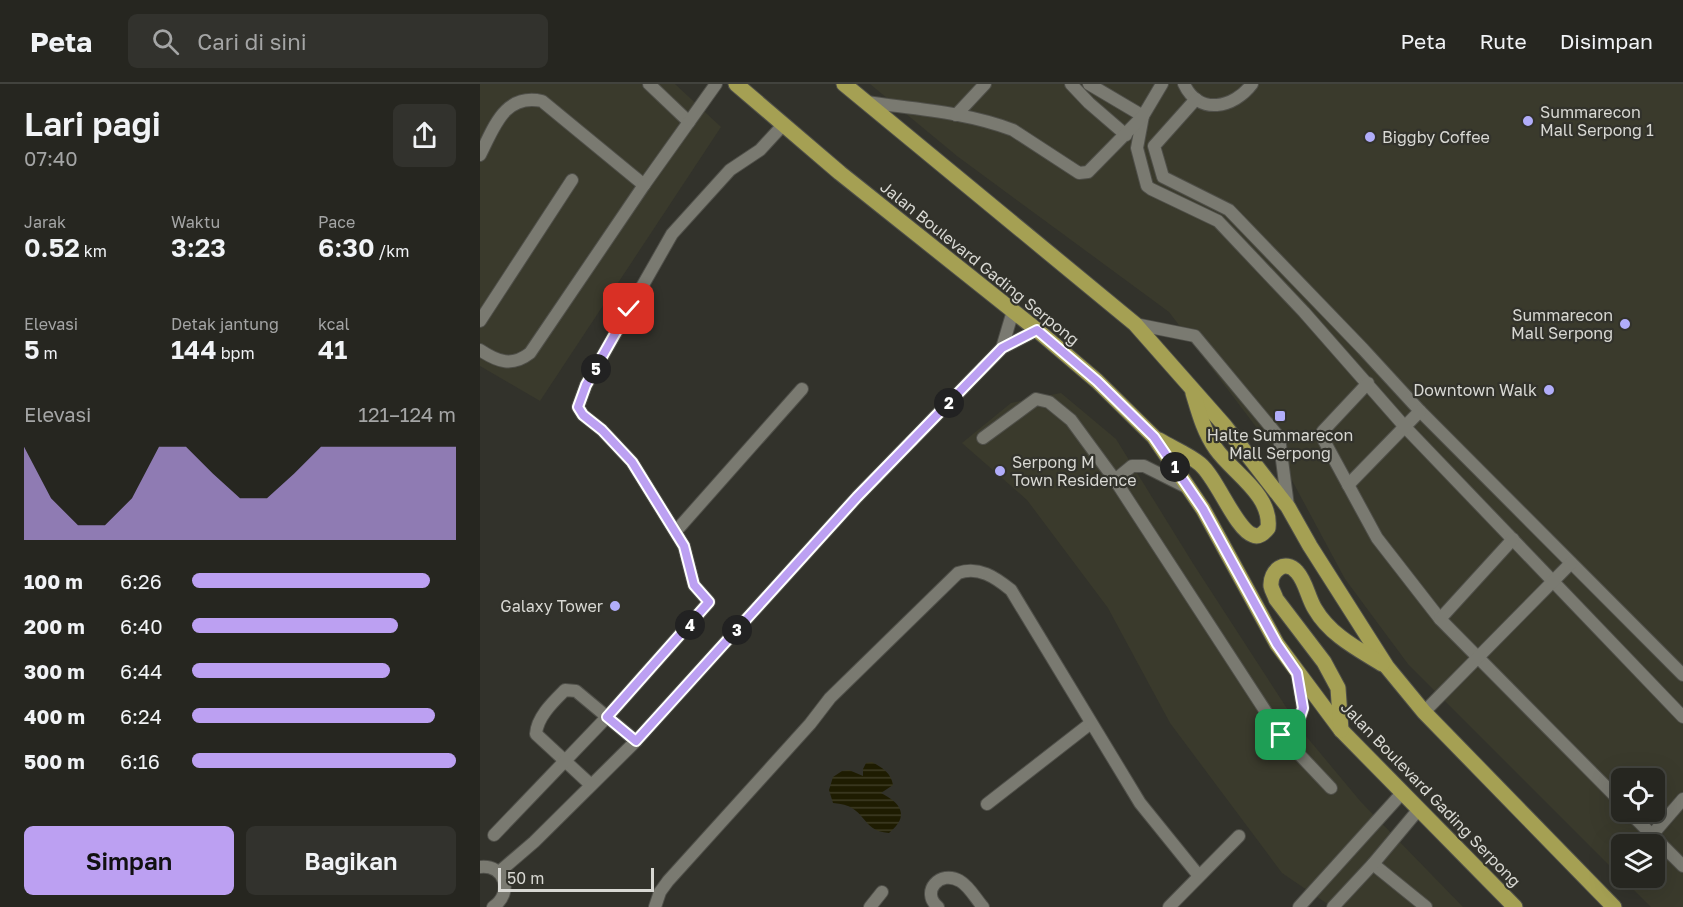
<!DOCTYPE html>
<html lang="id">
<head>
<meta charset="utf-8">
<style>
	body { margin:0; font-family:"Golos Text",sans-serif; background:#32322d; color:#f1f3f6; height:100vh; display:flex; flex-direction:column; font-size:22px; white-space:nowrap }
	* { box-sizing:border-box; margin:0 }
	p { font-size:20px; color:#a4a5a5 }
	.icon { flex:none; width:33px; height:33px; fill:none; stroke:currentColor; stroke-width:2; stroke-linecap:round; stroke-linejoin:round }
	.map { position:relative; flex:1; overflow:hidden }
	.drawer { display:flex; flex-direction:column; background:#262620; width:480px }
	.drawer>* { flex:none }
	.fabs { position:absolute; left:1131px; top:684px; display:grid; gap:12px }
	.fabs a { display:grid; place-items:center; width:54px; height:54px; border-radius:9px; background:#262620; box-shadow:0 6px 24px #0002,0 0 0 2px #42433e; font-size:30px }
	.scale { position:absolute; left:18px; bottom:15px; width:156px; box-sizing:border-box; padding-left:6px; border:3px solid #d8d8d3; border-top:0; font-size:16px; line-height:21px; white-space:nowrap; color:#d8d8d3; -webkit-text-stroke:4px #32322b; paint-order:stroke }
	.pin { position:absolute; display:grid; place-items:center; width:51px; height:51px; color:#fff; margin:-26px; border-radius:12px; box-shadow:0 3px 9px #0006 }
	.km { position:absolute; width:30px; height:30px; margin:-15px; border-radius:50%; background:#222; color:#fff; font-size:16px; line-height:30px; text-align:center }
	.round { display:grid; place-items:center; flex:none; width:63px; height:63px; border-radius:9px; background:#32322d }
	.summary { display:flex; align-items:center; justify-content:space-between; height:102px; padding:0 24px }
	h1 { font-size:33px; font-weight:600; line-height:45px }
	.figures { display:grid; grid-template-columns:repeat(3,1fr); gap:9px; height:102px; padding:6px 24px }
	.figures div { display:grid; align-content:center }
	.figures b { font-size:26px; font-weight:600 }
	.figures small { font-size:16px; font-weight:400 }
	.figures p { font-size:16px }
	.chart { height:168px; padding:12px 24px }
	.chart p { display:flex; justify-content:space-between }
	.chart svg { width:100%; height:108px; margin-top:6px; fill:#bca0f2; opacity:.7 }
	.action { display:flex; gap:12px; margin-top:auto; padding:12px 24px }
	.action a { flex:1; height:69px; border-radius:9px; background:#bca0f2; color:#111; font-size:24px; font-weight:600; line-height:69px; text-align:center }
	.action a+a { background:#32322d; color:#f1f3f6 }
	ul { padding:0 24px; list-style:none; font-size:20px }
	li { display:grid; grid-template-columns:96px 72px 1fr; align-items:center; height:45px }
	li i { height:15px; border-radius:8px; background:#bca0f2 }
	header { display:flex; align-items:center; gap:36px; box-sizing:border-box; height:84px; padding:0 30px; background:#262620; border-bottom:2px solid #42433e }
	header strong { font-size:28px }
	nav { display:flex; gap:33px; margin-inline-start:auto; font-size:21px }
	.search { width:420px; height:54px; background:#32322d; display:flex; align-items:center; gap:15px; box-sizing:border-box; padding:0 21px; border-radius:9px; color:#a4a5a5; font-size:22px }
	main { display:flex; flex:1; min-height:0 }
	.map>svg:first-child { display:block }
</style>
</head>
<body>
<header>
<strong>Peta</strong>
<div class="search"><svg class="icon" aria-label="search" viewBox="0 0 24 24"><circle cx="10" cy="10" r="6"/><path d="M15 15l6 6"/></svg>Cari di sini</div>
<nav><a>Peta</a><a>Rute</a><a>Disimpan</a></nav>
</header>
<main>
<section class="drawer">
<div class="summary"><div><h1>Lari pagi</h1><p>07:40</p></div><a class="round"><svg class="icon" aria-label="share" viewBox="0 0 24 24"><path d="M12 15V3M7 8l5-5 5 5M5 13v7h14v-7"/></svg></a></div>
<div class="figures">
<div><p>Jarak</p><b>0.52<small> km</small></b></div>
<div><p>Waktu</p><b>3:23</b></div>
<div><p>Pace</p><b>6:30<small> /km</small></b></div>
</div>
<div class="figures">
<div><p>Elevasi</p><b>5<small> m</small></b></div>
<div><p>Detak jantung</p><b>144<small> bpm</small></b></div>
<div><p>kcal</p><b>41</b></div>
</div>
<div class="chart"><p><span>Elevasi</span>121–124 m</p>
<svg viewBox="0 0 160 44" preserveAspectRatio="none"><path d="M0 44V6L10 27L20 38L30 38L40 27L50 6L60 6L70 17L80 27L90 27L100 17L110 6L120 6L130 6L140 6L150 6L160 6V44z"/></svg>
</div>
<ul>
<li><b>100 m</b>6:26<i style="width:90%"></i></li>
<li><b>200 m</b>6:40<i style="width:78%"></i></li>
<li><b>300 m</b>6:44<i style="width:75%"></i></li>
<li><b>400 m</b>6:24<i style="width:92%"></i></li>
<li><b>500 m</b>6:16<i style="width:100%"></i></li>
</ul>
<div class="action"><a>Simpan</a><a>Bagikan</a></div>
</section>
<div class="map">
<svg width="1203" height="823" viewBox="0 0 1203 823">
	<defs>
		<pattern id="water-rules" width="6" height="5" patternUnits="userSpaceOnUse" patternTransform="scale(1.5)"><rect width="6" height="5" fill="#1e1c01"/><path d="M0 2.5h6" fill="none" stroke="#3e3c25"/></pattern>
	</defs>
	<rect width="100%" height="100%" fill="#32322b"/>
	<g fill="#3a3a2c" fill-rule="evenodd">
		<polygon points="0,0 195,0 241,43 60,317 0,282"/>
		<path d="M390,0H1203V823H1171L928,580L865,495L801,376L689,228L477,72ZM1142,694H1174V728H1142ZM1142,760H1174V794H1142Z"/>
		<polygon points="581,309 636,355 714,481 821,646 881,718 983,823 852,823 802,789 690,639 628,524 547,416 482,359 531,319"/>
	</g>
	<path fill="url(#water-rules)" d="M392,678C403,684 411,689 413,701L401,709C421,719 430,732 409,749C379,747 388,721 353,719L349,706L353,693L362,687L369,686L383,692V685L386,679Z"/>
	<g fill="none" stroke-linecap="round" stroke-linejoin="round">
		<g stroke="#4f4f49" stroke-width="14">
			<g id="service">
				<polyline points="169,0 209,38"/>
				<polyline points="591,0 609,19 646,51"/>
				<polyline points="609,0 663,32 657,64 667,102 671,105 738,137 824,228 925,343 1203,633"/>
				<path d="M704,0C719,32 754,24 772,0"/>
				<polyline points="716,15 674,62 683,93 749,126 883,265 940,327 1203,591"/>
				<path d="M386,18C435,25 486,28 533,46L599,89L608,88L663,32L682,0"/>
				<polyline points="476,31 505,0"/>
				<path d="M0,71C14,44 24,9 62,17L164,101"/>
				<polyline points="0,237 92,96"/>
				<polyline points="655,240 715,252 799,353 808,422"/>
				<path d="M0,266C18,278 32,283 50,269L164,101L236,0"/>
				<polyline points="888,299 843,347 841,351 897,454 960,535"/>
				<polyline points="503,354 556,315 569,318 591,336 635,396 801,651 851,704"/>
				<polyline points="635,396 652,382 664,382 708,404"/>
				<polyline points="868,401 940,327"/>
				<polyline points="196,447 322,305"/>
				<polyline points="1033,455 960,535 1142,719"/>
				<polyline points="944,628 1091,479"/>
				<polyline points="801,651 820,633 823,624 817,589"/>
				<path d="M111,701L56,650C57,633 73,618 85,606L96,607L156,657"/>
				<polyline points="1149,728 1203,782"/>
				<polyline points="14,751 127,633 229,518 214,501 204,462 152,378 122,346 103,331 98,323 106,301 192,150 250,86 280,66 303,41"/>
				<polyline points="1172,751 1203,715"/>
				<polyline points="893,780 946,823"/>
			</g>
		</g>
		<g stroke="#4f4f49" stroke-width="14">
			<g id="minor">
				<polyline points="507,720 611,639"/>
				<path d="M175,823L180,808L188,797L330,640L350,614L478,489C499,482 515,493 531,506L660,719L719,792"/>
				<polyline points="390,823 402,808"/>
				<path d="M458,823C440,808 460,785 480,797C489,802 496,815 503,823"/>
				<polyline points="689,823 759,752"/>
				<polyline points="819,823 923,708"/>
				<polyline points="853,823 893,780 939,725"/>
			</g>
		</g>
		<g stroke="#4f4f49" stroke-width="14">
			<g id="tertiary">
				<polyline points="522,264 533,227"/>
				<path d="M0,783C25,780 34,809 13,823"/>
				<polyline points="19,788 54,758 156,657 377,413 522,264 557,246"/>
			</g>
		</g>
		<g stroke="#4f4f49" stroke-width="17">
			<g id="primary">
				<polyline points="256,0 360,89 557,246 617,297 674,353 723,425 797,560 861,646 1035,823"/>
				<polyline points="364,0 655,240 745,342 808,423 830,462 907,583 944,628 1134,823"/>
				<path d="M679,356C692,364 708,370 720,380C737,394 756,446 773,451C779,454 784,449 788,444C792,411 753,389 736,365C724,348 719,329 713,309"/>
				<path d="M861,646L858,604L844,578L796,515C795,511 792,507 791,502C790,487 805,474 817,488C826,498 828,514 835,525C850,551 878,565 902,580"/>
			</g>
		</g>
		<use href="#service" stroke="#7a7a71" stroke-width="12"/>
		<use href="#minor" stroke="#7a7a71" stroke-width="12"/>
		<use href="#tertiary" stroke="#7a7a71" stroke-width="12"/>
		<use href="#primary" stroke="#a5a053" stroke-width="15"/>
	</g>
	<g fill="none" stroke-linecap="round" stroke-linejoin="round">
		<g stroke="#fff" stroke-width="12">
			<polyline id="route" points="149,225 106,301 98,323 103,331 122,346 152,378 204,462 214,501 229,518 127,633 156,657 377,413 522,264 557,246 617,297 674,353 723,425 797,560 817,589 823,624 820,633 801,651"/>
		</g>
		<use href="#route" stroke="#bca0f2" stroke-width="8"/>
	</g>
	<g fill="#b1adfa" stroke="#32322b" stroke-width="2">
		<circle cx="1048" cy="37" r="6"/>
		<circle cx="890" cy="53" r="6"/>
		<circle cx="1145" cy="240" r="6"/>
		<circle cx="1069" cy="306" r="6"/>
		<rect x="794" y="326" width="12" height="12" rx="3"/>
		<circle cx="520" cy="387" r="6"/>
		<circle cx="135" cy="522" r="6"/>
	</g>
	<g text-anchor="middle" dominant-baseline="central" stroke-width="4.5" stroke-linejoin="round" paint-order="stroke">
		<g font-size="16" fill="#d8d8d3" stroke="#32322b" text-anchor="start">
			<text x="1060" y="28">Summarecon<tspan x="1060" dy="18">Mall Serpong 1</tspan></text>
			<text x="902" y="53">Biggby Coffee</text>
			<text x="1133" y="231" text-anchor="end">Summarecon<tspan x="1133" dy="18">Mall Serpong</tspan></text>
			<text x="1057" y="306" text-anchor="end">Downtown Walk</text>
			<text x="800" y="351" text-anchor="middle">Halte Summarecon<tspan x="800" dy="18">Mall Serpong</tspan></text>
			<text x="532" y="378">Serpong M<tspan x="532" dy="18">Town Residence</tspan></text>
			<text x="123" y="522" text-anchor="end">Galaxy Tower</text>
		</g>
		<g font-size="16" fill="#d8d8d3" stroke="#32322b">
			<text transform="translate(500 179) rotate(39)">Jalan Boulevard Gading Serpong</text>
			<text transform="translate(951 710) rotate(46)">Jalan Boulevard Gading Serpong</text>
		</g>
	</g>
</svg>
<div class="fabs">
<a><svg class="icon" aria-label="locate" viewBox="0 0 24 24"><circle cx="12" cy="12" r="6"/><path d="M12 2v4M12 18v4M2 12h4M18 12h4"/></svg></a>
<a><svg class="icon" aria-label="layers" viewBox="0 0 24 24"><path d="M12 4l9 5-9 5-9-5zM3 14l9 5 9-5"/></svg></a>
</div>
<div class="scale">50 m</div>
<div class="pin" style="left:801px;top:651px;background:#1e9e55"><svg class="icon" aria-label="arrive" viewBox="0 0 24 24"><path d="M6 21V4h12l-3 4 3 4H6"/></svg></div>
<div class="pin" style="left:149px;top:225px;background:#d93025"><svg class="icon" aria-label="check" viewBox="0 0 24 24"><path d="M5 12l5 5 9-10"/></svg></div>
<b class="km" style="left:695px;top:383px">1</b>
<b class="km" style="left:469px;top:319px">2</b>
<b class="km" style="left:257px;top:546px">3</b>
<b class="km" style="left:210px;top:541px">4</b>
<b class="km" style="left:116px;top:285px">5</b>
</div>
</main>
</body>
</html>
